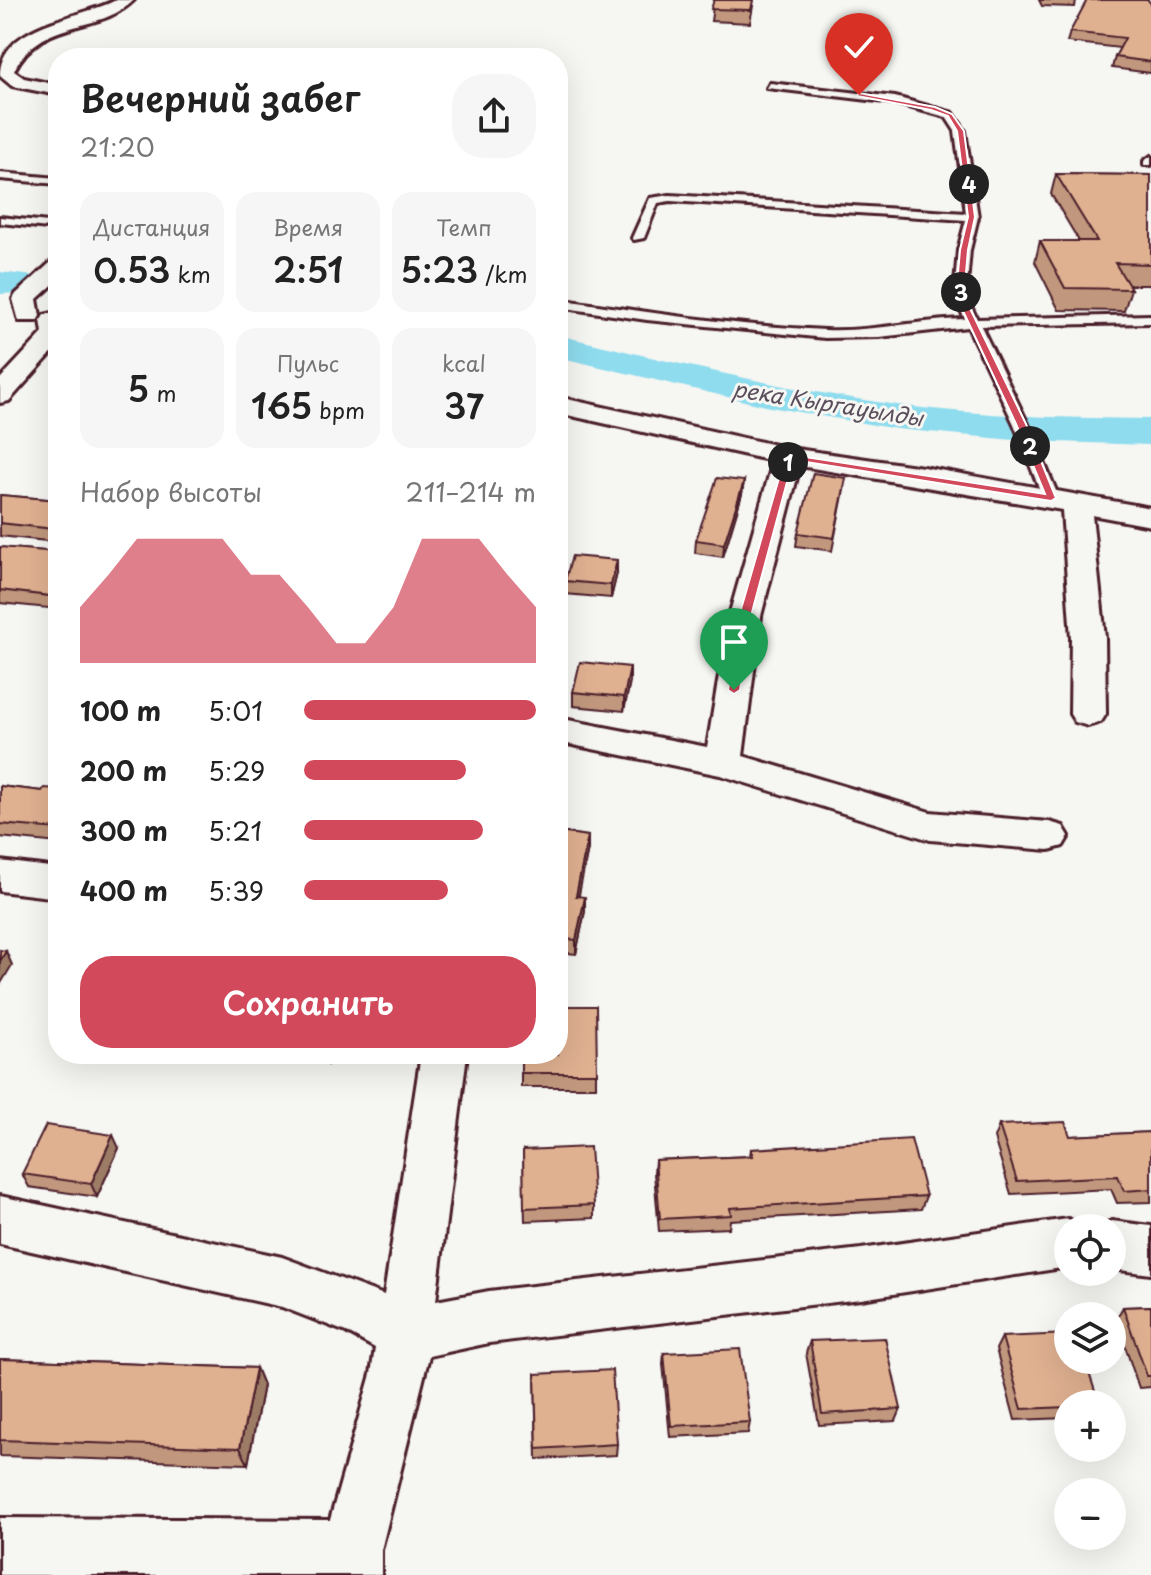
<!DOCTYPE html>
<html lang="ru">
<head>
<meta charset="utf-8">
<style>
	body { margin:0; font-family:"Playpen Sans",sans-serif; background:#f6f6f6; color:#222; height:100vh; display:flex; flex-direction:column; font-size:30px; white-space:nowrap }
	* { box-sizing:border-box; margin:0 }
	p { font-size:26px; color:#767676 }
	.icon { flex:none; width:44px; height:44px; fill:none; stroke:currentColor; stroke-width:2; stroke-linecap:round; stroke-linejoin:round }
	.map { position:relative; flex:1; overflow:hidden }
	.drawer { position:absolute; left:48px; top:48px; width:520px; height:1016px; display:flex; flex-direction:column; background:#fff; border-radius:32px; box-shadow:0 8px 32px #0002 }
	.drawer>* { flex:none }
	.tools { position:absolute; left:1054px; top:1214px; display:grid; gap:16px }
	.tools a { display:grid; place-items:center; width:72px; height:72px; border-radius:50%; background:#fff; box-shadow:0 8px 32px #0002; font-size:40px }
	.pin { position:absolute; display:grid; place-items:center; width:68px; height:68px; color:#fff; margin:-82px -34px; border-radius:50% 50% 50% 0; rotate:-45deg; box-shadow:0 0 8px #0007 }
	.pin .icon { rotate:45deg }
	.km { position:absolute; width:40px; height:40px; margin:-20px; border-radius:50%; background:#222; color:#fff; font-size:22px; line-height:40px; text-align:center }
	.round { display:grid; place-items:center; flex:none; width:84px; height:84px; border-radius:32px; background:#f6f6f6 }
	.summary { display:flex; align-items:center; justify-content:space-between; height:136px; padding:0 32px }
	h1 { font-size:36px; font-weight:600; line-height:60px }
	.figures { display:grid; grid-template-columns:repeat(3,1fr); gap:12px; height:136px; padding:8px 32px }
	.figures div { display:grid; align-content:center; border-radius:20px; background:#f6f6f6; text-align:center }
	.figures b { font-size:34px; font-weight:600 }
	.figures small { font-size:22px; font-weight:400 }
	.figures p { font-size:22px }
	.chart { height:224px; padding:16px 32px }
	.chart p { display:flex; justify-content:space-between }
	.chart svg { width:100%; height:144px; margin-top:8px; fill:#d1495b; opacity:.7 }
	.button { display:flex; gap:16px; margin-top:auto; padding:16px 32px }
	.button a { flex:1; height:92px; border-radius:32px; background:#d1495b; color:#fff; font-size:32px; font-weight:600; line-height:92px; text-align:center }
	ul { padding:0 32px; list-style:none; font-size:26px }
	li { display:grid; grid-template-columns:128px 96px 1fr; align-items:center; height:60px }
	li i { height:20px; border-radius:10px; background:#d1495b }
	.map>svg:first-child { display:block }
</style>
</head>
<body>
<div class="map">
<svg width="1151" height="1575" viewBox="0 0 1151 1575">
	<rect width="100%" height="100%" fill="#f6f6f2"/>
	<filter id="ink" filterUnits="userSpaceOnUse"><feTurbulence type="fractalNoise" baseFrequency=".0125" numOctaves="2"/><feDisplacementMap in="SourceGraphic" scale="16" xChannelSelector="R" yChannelSelector="G"/><feConvolveMatrix kernelMatrix="1 2 1 2 8 2 1 2 1" color-interpolation-filters="sRGB"/></filter>
	<g filter="url(#ink)">
		<g fill="none" stroke-linecap="round" stroke-linejoin="round">
			<g fill="#8edcee" fill-rule="evenodd">
				<polygon points="0,272 34,276 39,284 34,292 0,294"/>
				<path d="M558,335C670,362 782,389 897,405C981,416 1066,418 1151,419V445L1024,441L897,429L770,407L558,357Z"/>
			</g>
			<g stroke="#4a1f2b" stroke-width="6">
				<g id="lane">
					<path d="M770,83L895,97L953,113L965,131L978,217L970,250L966,296L977,319L1151,315V323L981,326L1028,424L1059,498L1056,501H1046L1043,498L1014,424L968,327L879,337L825,338L647,320L558,307V299C646,312 736,326 825,330C872,332 918,320 965,319L954,296L958,250L966,220L670,201L658,203L644,238L634,240L632,238L650,198L670,195L966,213L955,131L946,117L894,103L767,88Z"/>
					<polygon points="1151,156 1151,165 1144,165 1144,161"/>
					<polygon points="0,173 58,178 58,184 0,179"/>
					<polygon points="0,217 58,223 58,229 0,223"/>
				</g>
			</g>
			<g stroke="#4a1f2b" stroke-width="6">
				<g id="street">
					<path d="M116,0H134C99,35 41,16 14,71L24,78L58,85V95L12,86L0,76C0,23 80,19 116,0Z"/>
					<polygon points="58,261 58,280 37,299 40,316 37,321 19,321 13,299 16,294 50,263"/>
					<polygon points="53,313 58,314 58,346 9,401 0,403 0,379 43,333 41,320 44,315"/>
					<polygon points="558,397 789,448 923,467 1151,508 1151,526 1092,515 1105,638 1106,714 1101,722 1088,726 1075,722 1070,714 1071,638 1062,510 800,466 761,616 743,756 930,812 1049,822 1063,826 1069,836 1063,846 1049,850 930,840 720,775 558,742 558,718 707,747 729,616 773,461 558,413"/>
					<polygon points="0,861 58,868 58,898 0,891"/>
					<polygon points="421,1054 467,1054 436,1301 489,1291 861,1249 1068,1219 1087,1228 1068,1228 1068,1267 861,1299 489,1343 429,1356 381,1550 381,1575 0,1575 0,1518 330,1520 371,1374 375,1348 346,1332 282,1307 0,1244 0,1196 282,1257 384,1295"/>
					<polygon points="1112,1221 1151,1226 1151,1274 1112,1269 1112,1228 1094,1228"/>
				</g>
			</g>
			<use href="#lane" fill="#f6f6f2" fill-rule="evenodd"/>
			<use href="#street" fill="#f6f6f2" fill-rule="evenodd"/>
		</g>
		<g fill="#c1987d" stroke="#4a1f2b" stroke-width="2">
			<polygon points="714,0 754,0 750,23 711,21"/>
			<polygon points="1039,0 1076,0 1075,7 1042,6"/>
			<polygon points="1151,4 1151,73 1112,68 1115,57 1120,48 1067,42 1070,32"/>
			<polygon points="1056,174 1151,175 1151,285 1128,285 1131,289 1124,311 1059,310 1035,262 1040,241 1079,241 1051,194"/>
			<polygon points="744,481 742,494 723,557 695,553 696,540"/>
			<polygon points="844,490 832,551 796,546 798,533"/>
			<polygon points="0,495 58,500 58,609 0,603 0,547 56,552 56,542 0,536"/>
			<polygon points="617,573 611,598 565,594 565,581"/>
			<polygon points="630,681 624,711 573,706 573,692"/>
			<polygon points="0,786 42,791 58,789 58,843 0,837"/>
			<polygon points="558,832 588,836 588,849 578,896 585,911 576,954 558,952"/>
			<polygon points="596,1006 596,1087 521,1087 521,1073"/>
			<polygon points="277,1054 331,1054 328,1063"/>
			<polygon points="999,1125 1070,1136 1151,1132 1151,1202 1117,1203 1111,1189 1011,1194 994,1138"/>
			<polygon points="119,1148 97,1197 29,1187 22,1174"/>
			<polygon points="751,1149 926,1196 921,1209 730,1220 729,1228 659,1231 654,1173 655,1160 750,1156"/>
			<polygon points="523,1150 594,1205 594,1218 525,1221"/>
			<polygon points="1151,1306 1151,1387 1139,1388 1116,1319 1123,1307"/>
			<polygon points="1002,1337 1068,1404 1068,1418 1015,1420 996,1349"/>
			<polygon points="810,1341 901,1409 896,1421 819,1425 806,1353"/>
			<polygon points="664,1353 750,1422 748,1433 670,1437 663,1364"/>
			<polygon points="0,1359 256,1368 263,1385 248,1464 0,1456"/>
			<polygon points="535,1374 617,1444 616,1455 537,1459"/>
		</g>
		<g fill="#9d7c66" stroke="#4a1f2b" stroke-width="2">
			<polygon points="566,360 566,371 558,385 558,375"/>
			<polygon points="744,481 742,494 723,557 724,544"/>
			<polygon points="617,560 617,573 611,598 611,585"/>
			<polygon points="630,667 630,681 624,711 624,697"/>
			<polygon points="588,836 588,849 576,910 576,896"/>
			<polygon points="585,897 585,911 576,954 576,940"/>
			<polygon points="6,951 12,965 0,985 0,961"/>
			<polygon points="326,1054 331,1054 328,1063"/>
			<polygon points="113,1135 119,1148 97,1197 91,1184"/>
			<polygon points="256,1368 263,1385 248,1464 240,1448"/>
		</g>
		<g fill="#e0b191" stroke="#4a1f2b" stroke-width="2">
			<polygon points="714,0 753,0 751,10 711,9"/>
			<polygon points="1087,0 1148,0 1151,4 1151,62 1115,57 1125,38 1070,32"/>
			<polygon points="1056,174 1151,175 1151,264 1115,263 1131,289 1065,288 1040,241 1097,241"/>
			<polygon points="558,358 566,360 558,375"/>
			<polygon points="813,473 846,478 834,538 798,533"/>
			<polygon points="717,478 744,481 724,544 696,540"/>
			<polygon points="0,495 58,500 58,564 54,569 58,570 58,597 0,590 0,547 56,552 57,532 54,529 0,523"/>
			<polygon points="572,556 617,560 611,585 565,581"/>
			<polygon points="580,662 630,667 624,697 573,692"/>
			<polygon points="0,786 42,791 44,788 58,789 58,829 0,824"/>
			<polygon points="558,832 588,836 576,896 585,897 576,940 558,938"/>
			<polygon points="0,950 6,951 0,961"/>
			<polygon points="558,1006 596,1006 597,1073 521,1073 521,1054 558,1054"/>
			<polygon points="1065,1122 1070,1136 1151,1132 1151,1189 1124,1191 1118,1176 1017,1181 999,1125"/>
			<polygon points="46,1125 113,1135 91,1184 22,1174"/>
			<polygon points="911,1139 926,1196 730,1208 731,1215 660,1219 655,1160 753,1156 751,1149"/>
			<polygon points="590,1147 594,1205 524,1208 523,1150"/>
			<polygon points="1151,1306 1151,1376 1147,1376 1123,1307"/>
			<polygon points="1068,1334 1068,1360 1085,1360 1099,1404 1068,1404 1068,1407 1022,1409 1002,1337"/>
			<polygon points="885,1338 901,1409 822,1414 810,1341"/>
			<polygon points="740,1349 750,1422 671,1426 664,1353"/>
			<polygon points="0,1359 256,1368 240,1448 0,1440"/>
			<polygon points="612,1370 617,1444 537,1449 535,1374"/>
		</g>
	</g>
	<polygon fill="#d1495b" stroke="#fff" stroke-width="2" points="859,93 935,107 952,114 964,131 975,217 968,250 964,296 1026,424 1056,498 1051,501 793,460 751,616 740,690 734,694 728,690 739,616 786,454 1045,494 1016,424 956,296 960,250 968,217 957,131 948,116 931,110 857,96"/>
	<g text-anchor="middle" dominant-baseline="central" stroke-width="6" stroke-linejoin="round" paint-order="stroke">
		<g font-size="22" font-style="italic" fill="#5b4e5c" stroke="#f6f6f2">
			<text transform="translate(828 402) rotate(9)">река Кыргауылды</text>
		</g>
	</g>
</svg>
<div class="tools">
<a><svg class="icon" aria-label="locate" viewBox="0 0 24 24"><circle cx="12" cy="12" r="6"/><path d="M12 2v4M12 18v4M2 12h4M18 12h4"/></svg></a>
<a><svg class="icon" aria-label="layers" viewBox="0 0 24 24"><path d="M12 4l9 5-9 5-9-5zM3 14l9 5 9-5"/></svg></a>
<a>+</a>
<a>−</a>
</div>
<div class="pin" style="left:734px;top:690px;background:#1e9e55"><svg class="icon" aria-label="arrive" viewBox="0 0 24 24"><path d="M6 21V4h12l-3 4 3 4H6"/></svg></div>
<div class="pin" style="left:859px;top:95px;background:#d93025"><svg class="icon" aria-label="check" viewBox="0 0 24 24"><path d="M5 12l5 5 9-10"/></svg></div>
<b class="km" style="left:788px;top:462px">1</b>
<b class="km" style="left:1030px;top:446px">2</b>
<b class="km" style="left:961px;top:292px">3</b>
<b class="km" style="left:969px;top:184px">4</b>
<section class="drawer">
<div class="summary"><div><h1>Вечерний забег</h1><p>21:20</p></div><a class="round"><svg class="icon" aria-label="share" viewBox="0 0 24 24"><path d="M12 15V3M7 8l5-5 5 5M5 13v7h14v-7"/></svg></a></div>
<div class="figures">
<div><p>Дистанция</p><b>0.53<small> km</small></b></div>
<div><p>Время</p><b>2:51</b></div>
<div><p>Темп</p><b>5:23<small> /km</small></b></div>
</div>
<div class="figures">
<div><b>5<small> m</small></b></div>
<div><p>Пульс</p><b>165<small> bpm</small></b></div>
<div><p>kcal</p><b>37</b></div>
</div>
<div class="chart"><p><span>Набор высоты</span>211–214 m</p>
<svg viewBox="0 0 160 44" preserveAspectRatio="none"><path d="M0 44V27L10 17L20 6L30 6L40 6L50 6L60 17L70 17L80 27L90 38L100 38L110 27L120 6L130 6L140 6L150 17L160 27V44z"/></svg>
</div>
<ul>
<li><b>100 m</b>5:01<i style="width:100%"></i></li>
<li><b>200 m</b>5:29<i style="width:70%"></i></li>
<li><b>300 m</b>5:21<i style="width:77%"></i></li>
<li><b>400 m</b>5:39<i style="width:62%"></i></li>
</ul>
<div class="button"><a>Сохранить</a></div>
</section>
</div>
</body>
</html>
